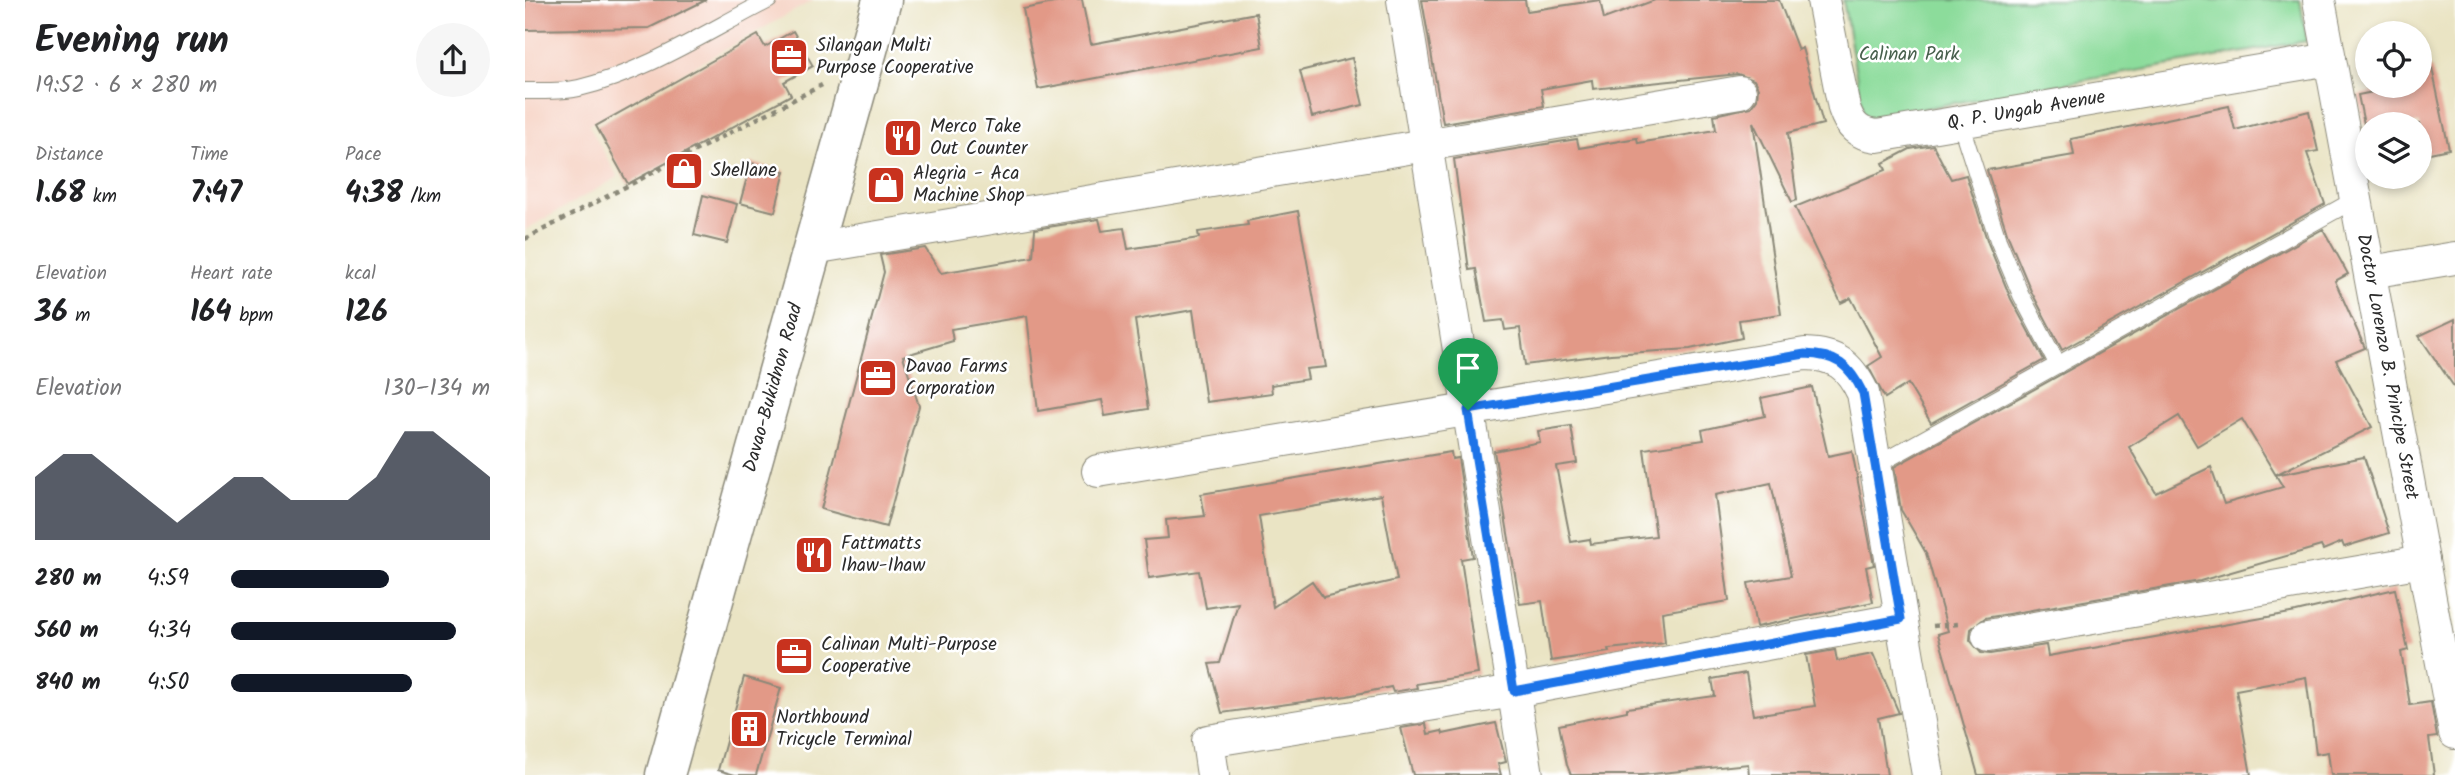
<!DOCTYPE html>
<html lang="en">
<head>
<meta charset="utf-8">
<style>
	body { margin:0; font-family:Kalam,sans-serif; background:#f6f6f6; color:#202124; height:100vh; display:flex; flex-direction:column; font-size:26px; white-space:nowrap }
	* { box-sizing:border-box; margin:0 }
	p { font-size:23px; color:#757577 }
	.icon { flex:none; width:38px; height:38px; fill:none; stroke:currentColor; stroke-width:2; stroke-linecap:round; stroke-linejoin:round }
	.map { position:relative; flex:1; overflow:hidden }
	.side { display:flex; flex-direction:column; background:#fff; width:525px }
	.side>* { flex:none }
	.tools { position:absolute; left:1830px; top:21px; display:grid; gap:14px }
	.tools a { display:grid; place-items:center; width:77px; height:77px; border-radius:50%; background:#fff; box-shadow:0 4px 10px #0003; font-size:35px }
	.pin { position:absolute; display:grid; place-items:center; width:60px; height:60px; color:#fff; margin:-72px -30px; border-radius:50% 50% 50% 0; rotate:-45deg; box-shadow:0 0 7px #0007 }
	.pin .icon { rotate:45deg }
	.round { display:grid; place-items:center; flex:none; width:74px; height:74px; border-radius:37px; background:#f6f6f6 }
	.overview { display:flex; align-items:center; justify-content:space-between; height:119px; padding:0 35px }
	h1 { font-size:38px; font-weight:800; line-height:52px }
	.stats { display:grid; grid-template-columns:repeat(3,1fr); gap:10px; height:119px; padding:7px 35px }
	.stats div { display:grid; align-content:center }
	.stats b { font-size:30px; font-weight:800 }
	.stats small { font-size:19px; font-weight:400 }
	.stats p { font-size:19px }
	.chart { height:196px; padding:14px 35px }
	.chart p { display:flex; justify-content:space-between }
	.chart svg { width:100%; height:126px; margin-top:7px; fill:#111827; opacity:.7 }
	ul { padding:0 35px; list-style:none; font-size:23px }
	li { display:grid; grid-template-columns:112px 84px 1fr; align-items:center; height:52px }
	li i { height:18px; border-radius:9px; background:#111827 }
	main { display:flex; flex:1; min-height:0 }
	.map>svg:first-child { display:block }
</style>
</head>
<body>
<main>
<section class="side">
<div class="overview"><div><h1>Evening run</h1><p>19:52 · 6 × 280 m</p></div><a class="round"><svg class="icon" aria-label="share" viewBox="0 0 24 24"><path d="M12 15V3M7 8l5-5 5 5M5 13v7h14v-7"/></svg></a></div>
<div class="stats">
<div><p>Distance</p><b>1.68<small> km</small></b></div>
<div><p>Time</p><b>7:47</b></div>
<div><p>Pace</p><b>4:38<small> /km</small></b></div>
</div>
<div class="stats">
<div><p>Elevation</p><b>36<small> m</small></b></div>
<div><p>Heart rate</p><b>164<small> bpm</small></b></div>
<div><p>kcal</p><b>126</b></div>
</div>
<div class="chart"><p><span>Elevation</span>130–134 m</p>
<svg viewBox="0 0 160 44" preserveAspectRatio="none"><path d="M0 44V22L10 14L20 14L30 22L40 30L50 38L60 30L70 22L80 22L90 30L100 30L110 30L120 22L130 6L140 6L150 14L160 22V44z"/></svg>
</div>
<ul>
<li><b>280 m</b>4:59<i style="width:61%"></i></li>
<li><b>560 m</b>4:34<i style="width:87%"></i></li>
<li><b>840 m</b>4:50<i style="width:70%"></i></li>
</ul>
</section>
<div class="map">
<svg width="1930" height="775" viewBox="0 0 1930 775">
	<rect width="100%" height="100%" fill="#fff"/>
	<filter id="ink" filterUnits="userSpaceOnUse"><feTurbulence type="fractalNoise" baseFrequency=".0143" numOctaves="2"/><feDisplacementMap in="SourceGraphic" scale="14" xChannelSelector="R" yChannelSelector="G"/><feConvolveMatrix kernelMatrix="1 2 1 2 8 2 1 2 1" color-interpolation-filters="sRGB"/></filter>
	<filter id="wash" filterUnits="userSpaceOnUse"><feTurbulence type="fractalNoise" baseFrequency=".00686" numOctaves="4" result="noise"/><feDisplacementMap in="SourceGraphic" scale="28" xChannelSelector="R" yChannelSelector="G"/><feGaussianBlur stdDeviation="1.57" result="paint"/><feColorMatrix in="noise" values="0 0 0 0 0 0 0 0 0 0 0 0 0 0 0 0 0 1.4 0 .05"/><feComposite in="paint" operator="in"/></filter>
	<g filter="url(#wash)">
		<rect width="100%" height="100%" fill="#eae4c4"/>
		<polygon fill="#f6d2c3" points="0,0 289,0 64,125 93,177 0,230"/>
		<polygon fill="#8cdc9b" stroke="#5c8463" stroke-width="2" points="1318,0 1775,0 1782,41 1339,119"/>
		<g id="blocks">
			<g fill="#e29987" fill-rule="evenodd">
				<polygon points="0,0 181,0 124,28 0,30"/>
				<polygon points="544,0 557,0 566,44 731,13 737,47 513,89 498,9"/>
				<polygon points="897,0 1000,0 1002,11 1075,0 1079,19 1130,0 1254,0 1273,50 1277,48 1298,124 1263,133 1272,200 1267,202 1228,122 1256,314 1214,320 1217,338 1165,349 1086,354 1000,365 995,328 980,330 978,320 961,322 951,269 944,270 929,159 1052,139 1054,148 1112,138 1113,143 1191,130 1189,115 1226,107 1232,99 1233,88 1229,80 1213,74 1068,89 1067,80 1016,89 1019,106 918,123"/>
				<polygon points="268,31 288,66 259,82 266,95 103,184 71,126 233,35 240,47"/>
				<polygon points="827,58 838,105 787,117 775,71"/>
				<polygon points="1907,68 1924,149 1895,155 1895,124 1839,124 1833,95 1878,86 1895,86 1895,69"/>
				<polygon points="1704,106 1710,130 1784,111 1793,151 1782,153 1800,204 1537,350 1506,291 1483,236 1462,170 1549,155 1546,139"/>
				<polygon points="1408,145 1426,179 1441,175 1463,243 1486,299 1519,360 1406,423 1383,384 1360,398 1343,366 1357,357 1326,298 1316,303 1270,207 1361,170 1358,163 1385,149"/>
				<polygon points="226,163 260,171 250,212 215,203"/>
				<polygon points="178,195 212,204 202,243 169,235"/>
				<polygon points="773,211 801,367 781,369 783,379 746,385 747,393 681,402 668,310 610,320 623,409 580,416 577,400 513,411 502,316 426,329 428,341 378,356 394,406 361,527 296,509 359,272 355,255 400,248 416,273 508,257 510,229 574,219 577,231 599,228 603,249 674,238 673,232 723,225 722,221"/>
				<path d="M1798,229L1823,274L1810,281L1840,348L1811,360L1847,427L1750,475L1839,457L1864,533L1819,547L1817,542L1798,550L1796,546L1675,581L1460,618L1446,629L1445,640L1456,653L1465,654L1521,645L1523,656L1771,612L1870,589L1883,650L1876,652L1885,705L1906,702L1912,737L1904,738L1909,775H1806L1803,752L1791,754L1781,677L1711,690L1726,775H1453L1413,634L1423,631L1401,553L1376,510L1369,467ZM1654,416L1672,446L1717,419L1758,487L1699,504L1686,467L1631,493L1604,447Z"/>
				<polygon points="1930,319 1930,388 1894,336"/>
				<polygon points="1287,387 1303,456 1327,451 1349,565 1341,567 1348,602 1231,627 1223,583 1266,576 1246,483 1190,495 1204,601 1137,612 1140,643 1083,649 1084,652 1026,661 1017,601 995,604 969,451 1015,442 1013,431 1046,426 1052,463 1031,466 1046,542 1065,539 1066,544 1131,536 1119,449 1179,440 1177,430 1240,416 1236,398"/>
				<path d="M926,452L927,459L933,458L948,557L936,559L953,674L891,684L892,688L868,692L866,687L822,696L697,713L684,664L695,663L713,603L681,608L674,571L624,578L619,540L643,538L641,520L680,516L676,494ZM856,495L872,580L798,597L787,581L748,607L734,516Z"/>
				<polygon points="1310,650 1312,661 1348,654 1374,713 1353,718 1362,775 1224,775 1223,764 1117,775 1046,775 1042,765 1034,725 1102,711 1102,708 1190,696 1187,679 1221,673 1228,715 1290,706 1281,655"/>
				<polygon points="219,677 256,688 231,775 210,775 193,770"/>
				<polygon points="971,723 981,762 973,764 976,775 888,775 876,728 901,724 903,734 917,731 918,734"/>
			</g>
		</g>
	</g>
	<g filter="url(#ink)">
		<use href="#blocks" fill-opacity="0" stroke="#8a8878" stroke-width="2"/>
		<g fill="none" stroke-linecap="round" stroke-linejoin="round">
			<g stroke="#8a8878" stroke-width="18">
				<g id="service">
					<path d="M0,91C17,91 37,92 54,88C121,72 183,31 244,0"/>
					<polyline points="1435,122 1473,240 1496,295 1533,365"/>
					<polyline points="1350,466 1831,199"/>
				</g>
			</g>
			<g stroke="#8a8878" stroke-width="34">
				<g id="minor">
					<polyline points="878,0 1002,775"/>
					<path id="s1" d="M1298,0L1319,108C1325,126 1333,134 1352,136L1805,59"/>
					<path id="s2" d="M1794,0L1930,733"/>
					<polyline points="288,248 1215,92"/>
					<polyline points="1845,272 1930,258"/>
					<path d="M573,471L1280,354C1311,355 1324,364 1338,393L1403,775"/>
					<polyline points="1463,636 1898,561"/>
					<polyline points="688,775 683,741 989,691 1376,619"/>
				</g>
			</g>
			<g stroke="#8a8878" stroke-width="41">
				<g id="trunk">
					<path id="s3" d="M140,775L357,0"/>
				</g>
			</g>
			<g stroke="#8a8878" stroke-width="4.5" stroke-dasharray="5 5" stroke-linecap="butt">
				<polyline points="0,239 297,85"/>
				<polyline points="1408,626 1434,624"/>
			</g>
			<use href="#service" stroke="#fff" stroke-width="16"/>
			<use href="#minor" stroke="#fff" stroke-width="32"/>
			<use href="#trunk" stroke="#fff" stroke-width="38"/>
		</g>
	</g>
	<g fill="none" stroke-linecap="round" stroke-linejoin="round" filter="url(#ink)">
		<g stroke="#fff" stroke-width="14">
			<path id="route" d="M1280,354C1311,355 1324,364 1338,393L1376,619L989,691L943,410Z"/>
		</g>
		<use href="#route" stroke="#1a73e8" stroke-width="9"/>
	</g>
	<defs>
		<g id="office-square" transform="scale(2.0125)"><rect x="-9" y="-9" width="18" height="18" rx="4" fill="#c8321e" stroke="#fff"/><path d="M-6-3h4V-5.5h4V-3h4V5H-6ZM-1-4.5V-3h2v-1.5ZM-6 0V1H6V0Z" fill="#fff"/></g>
		<g id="restaurant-square" transform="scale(2.0125)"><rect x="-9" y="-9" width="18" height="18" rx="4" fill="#c8321e" stroke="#fff"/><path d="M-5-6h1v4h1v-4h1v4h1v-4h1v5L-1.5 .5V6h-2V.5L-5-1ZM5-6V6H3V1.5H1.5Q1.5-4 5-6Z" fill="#fff"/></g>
		<g id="shop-square" transform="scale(2.0125)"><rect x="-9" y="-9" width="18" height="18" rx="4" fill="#c8321e" stroke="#fff"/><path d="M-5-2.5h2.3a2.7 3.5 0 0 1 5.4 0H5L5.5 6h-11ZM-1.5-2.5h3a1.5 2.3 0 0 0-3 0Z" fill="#fff"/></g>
		<g id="building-square" transform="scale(2.0125)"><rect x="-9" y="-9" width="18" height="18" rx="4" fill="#c8321e" stroke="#fff"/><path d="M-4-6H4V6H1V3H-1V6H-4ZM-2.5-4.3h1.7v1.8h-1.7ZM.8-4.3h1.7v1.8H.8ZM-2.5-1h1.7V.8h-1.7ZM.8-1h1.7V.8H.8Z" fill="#fff"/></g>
	</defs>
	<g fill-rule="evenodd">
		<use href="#office-square" x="264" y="57"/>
		<use href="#restaurant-square" x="378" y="138"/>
		<use href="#shop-square" x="159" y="171"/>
		<use href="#shop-square" x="361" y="185"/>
		<use href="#office-square" x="353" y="378"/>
		<use href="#restaurant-square" x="289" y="555"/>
		<use href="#office-square" x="269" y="656"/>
		<use href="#building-square" x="224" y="729"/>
	</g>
	<g text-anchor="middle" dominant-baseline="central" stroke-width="5" stroke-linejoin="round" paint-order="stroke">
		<g font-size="19" fill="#2b2b2b" stroke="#fff" text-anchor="start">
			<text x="291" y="46">Silangan Multi<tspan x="291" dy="22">Purpose Cooperative</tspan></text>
			<text x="405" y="127">Merco Take<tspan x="405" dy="22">Out Counter</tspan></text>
			<text x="186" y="171">Shellane</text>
			<text x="388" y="174">Alegria - Aca<tspan x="388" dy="22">Machine Shop</tspan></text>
			<text x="380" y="367">Davao Farms<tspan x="380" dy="22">Corporation</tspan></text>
			<text x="316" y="544">Fattmatts<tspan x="316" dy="22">Ihaw-Ihaw</tspan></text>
			<text x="296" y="645">Calinan Multi-Purpose<tspan x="296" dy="22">Cooperative</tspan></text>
			<text x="251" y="718">Northbound<tspan x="251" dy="22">Tricycle Terminal</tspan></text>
		</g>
		<g font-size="19" fill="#48604d" stroke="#fff">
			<text x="1384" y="55">Calinan Park</text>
		</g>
		<g font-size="19" fill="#2b2b2b" stroke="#fff">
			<text stroke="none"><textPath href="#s1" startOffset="308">Q. P. Ungab Avenue</textPath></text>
			<text stroke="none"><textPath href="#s2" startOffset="373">Doctor Lorenzo B. Principe Street</textPath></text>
			<text stroke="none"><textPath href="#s3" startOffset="402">Davao-Bukidnon Road</textPath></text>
		</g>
	</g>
</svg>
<div class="tools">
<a><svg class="icon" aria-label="locate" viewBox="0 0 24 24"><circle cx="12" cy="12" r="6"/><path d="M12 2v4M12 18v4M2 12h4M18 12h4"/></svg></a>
<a><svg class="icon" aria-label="layers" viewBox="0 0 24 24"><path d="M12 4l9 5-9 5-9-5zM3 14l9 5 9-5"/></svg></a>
</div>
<div class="pin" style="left:943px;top:410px;background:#1e9e55"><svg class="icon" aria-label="arrive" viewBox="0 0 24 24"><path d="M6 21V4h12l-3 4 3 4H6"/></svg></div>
</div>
</main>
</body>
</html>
